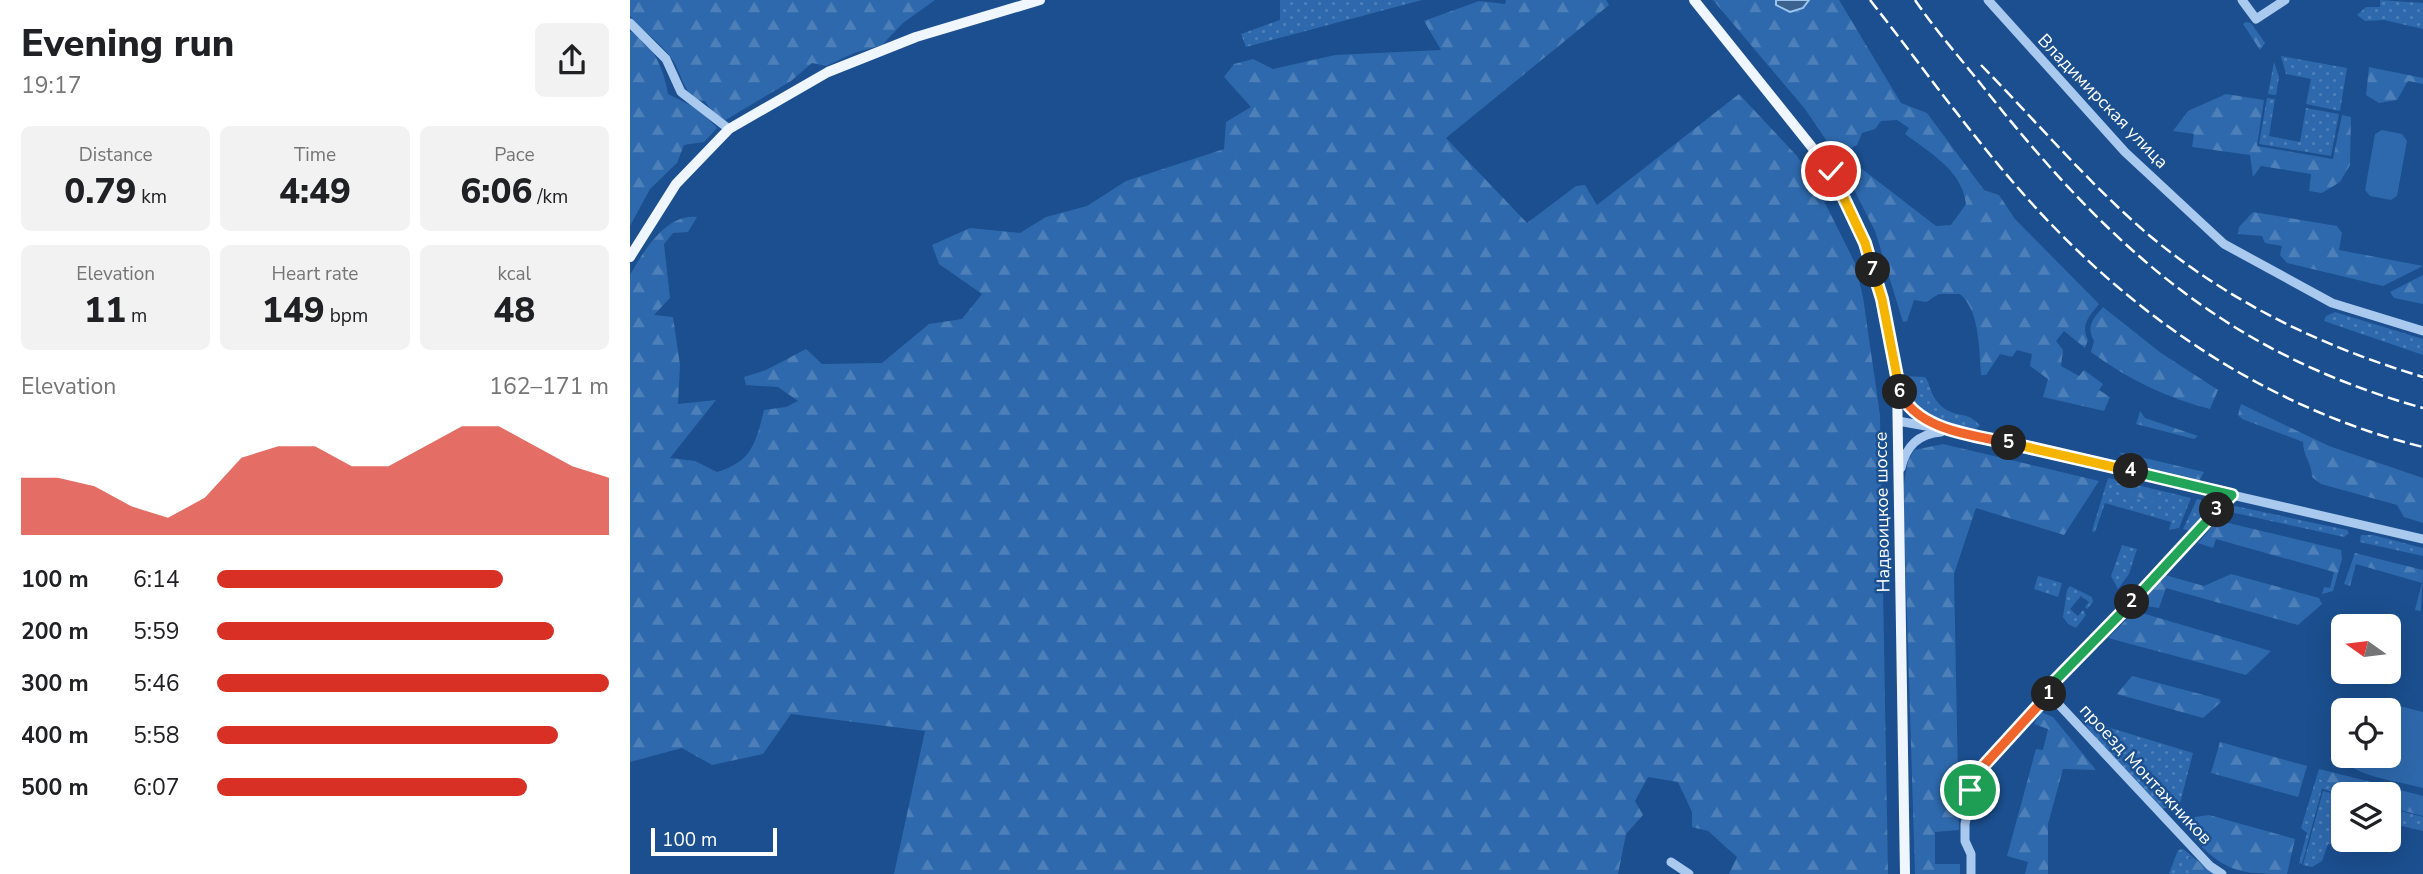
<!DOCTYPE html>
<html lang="en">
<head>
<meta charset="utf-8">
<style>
	body { margin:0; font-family:"Nunito Sans",sans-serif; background:#f2f2f2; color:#202124; height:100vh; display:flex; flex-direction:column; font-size:26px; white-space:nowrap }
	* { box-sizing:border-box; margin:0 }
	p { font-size:23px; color:#757577 }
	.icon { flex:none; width:38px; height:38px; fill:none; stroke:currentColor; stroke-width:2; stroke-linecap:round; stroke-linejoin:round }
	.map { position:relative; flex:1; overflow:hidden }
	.sheet { display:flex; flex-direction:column; background:#fff; width:630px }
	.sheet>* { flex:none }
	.needle { width:46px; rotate:284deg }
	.controls { position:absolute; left:1701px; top:614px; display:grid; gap:14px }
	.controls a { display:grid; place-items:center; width:70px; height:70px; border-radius:10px; background:#fff; box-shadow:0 7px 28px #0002; font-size:35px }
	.scale { position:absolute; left:21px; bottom:18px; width:126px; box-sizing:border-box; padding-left:7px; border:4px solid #fff; border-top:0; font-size:19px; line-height:24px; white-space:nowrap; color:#fff; -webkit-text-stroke:5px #1b4f8f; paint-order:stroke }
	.pin { position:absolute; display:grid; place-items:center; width:60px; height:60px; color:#fff; margin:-30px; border:4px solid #fff; border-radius:50%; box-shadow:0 2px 7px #0007 }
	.km { position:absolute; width:35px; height:35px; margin:-18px; border-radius:50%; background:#222; color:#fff; font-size:19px; line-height:35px; text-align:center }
	.round { display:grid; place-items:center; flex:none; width:74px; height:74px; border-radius:10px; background:#f2f2f2 }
	.overview { display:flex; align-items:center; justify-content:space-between; height:119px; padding:0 21px }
	h1 { font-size:38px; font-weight:800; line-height:52px }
	.stats { display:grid; grid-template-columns:repeat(3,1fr); gap:10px; height:119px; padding:7px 21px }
	.stats div { display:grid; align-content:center; border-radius:10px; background:#f2f2f2; text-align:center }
	.stats b { font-size:35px; font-weight:800 }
	.stats small { font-size:19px; font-weight:400 }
	.stats p { font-size:19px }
	.chart { height:196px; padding:14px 21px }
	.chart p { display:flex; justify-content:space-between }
	.chart svg { width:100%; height:126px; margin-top:7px; fill:#d93025; opacity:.7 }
	ul { padding:0 21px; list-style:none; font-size:23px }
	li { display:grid; grid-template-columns:112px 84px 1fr; align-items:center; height:52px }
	li i { height:18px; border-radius:9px; background:#d93025 }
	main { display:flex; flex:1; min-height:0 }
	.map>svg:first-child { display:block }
</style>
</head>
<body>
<main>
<section class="sheet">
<div class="overview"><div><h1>Evening run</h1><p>19:17</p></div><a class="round"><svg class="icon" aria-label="share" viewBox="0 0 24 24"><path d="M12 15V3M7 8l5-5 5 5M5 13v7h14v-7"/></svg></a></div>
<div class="stats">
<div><p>Distance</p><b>0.79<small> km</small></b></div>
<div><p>Time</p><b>4:49</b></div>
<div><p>Pace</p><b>6:06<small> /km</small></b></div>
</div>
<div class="stats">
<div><p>Elevation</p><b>11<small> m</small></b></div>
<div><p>Heart rate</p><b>149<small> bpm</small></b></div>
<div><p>kcal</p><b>48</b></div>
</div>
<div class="chart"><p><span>Elevation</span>162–171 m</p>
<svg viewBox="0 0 160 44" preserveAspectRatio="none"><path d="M0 44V24L10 24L20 27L30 34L40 38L50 31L60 17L70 13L80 13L90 20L100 20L110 13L120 6L130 6L140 13L150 20L160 24V44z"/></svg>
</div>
<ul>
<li><b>100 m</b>6:14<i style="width:73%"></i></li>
<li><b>200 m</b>5:59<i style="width:86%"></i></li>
<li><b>300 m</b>5:46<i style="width:100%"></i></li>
<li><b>400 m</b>5:58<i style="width:87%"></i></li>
<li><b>500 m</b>6:07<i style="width:79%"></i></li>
</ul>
</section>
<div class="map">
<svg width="1793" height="874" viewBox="0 0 1793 874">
	<defs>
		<pattern id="grass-dots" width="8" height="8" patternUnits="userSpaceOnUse" patternTransform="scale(1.75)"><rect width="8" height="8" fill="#2e69ad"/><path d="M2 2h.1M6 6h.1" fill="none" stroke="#4d80b9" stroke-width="1.8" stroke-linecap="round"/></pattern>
		<pattern id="forest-firs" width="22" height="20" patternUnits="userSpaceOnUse" patternTransform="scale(1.75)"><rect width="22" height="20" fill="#2e69ad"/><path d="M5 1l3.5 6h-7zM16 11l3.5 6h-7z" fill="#4d80b9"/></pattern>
	</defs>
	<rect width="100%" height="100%" fill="#1b4f8f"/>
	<g fill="url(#grass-dots)">
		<polygon points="650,0 792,0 616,47 611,34 650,20"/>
		<polygon points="1750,0 1793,3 1793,29 1754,20 1735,21 1727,15 1736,7 1750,7"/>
		<polygon points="1651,56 1717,68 1710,111 1676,104 1681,79 1656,74"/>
		<polygon points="1644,62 1649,77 1646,95 1638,94"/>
		<polygon points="1637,98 1645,99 1639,136 1670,142 1676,108 1709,114 1701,156 1629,144"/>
		<polygon points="1705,312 1793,339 1793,355 1694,321 1696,316"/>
		<path d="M1273,376L1295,377C1302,386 1299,397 1315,409C1327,417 1340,412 1350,426L1345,429C1323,426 1260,409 1273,376Z"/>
		<polygon points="1478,478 1561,498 1549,528 1539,530 1541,522 1475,503 1465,532 1462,531"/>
		<polygon points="1567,499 1582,503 1581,509 1560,531 1553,529"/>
		<polygon points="1605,506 1717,530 1719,533 1714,537 1596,511"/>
		<polygon points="1731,535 1743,535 1793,548 1793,556 1730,542"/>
		<polygon points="1492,545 1507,549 1499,574 1488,589 1481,576"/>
		<polygon points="1408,576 1432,583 1428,597 1404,589"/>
		<polygon points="1440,586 1462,597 1463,602 1457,609 1455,607 1459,602 1451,596 1440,609 1448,616 1453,610 1456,615 1446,628 1438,624 1433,617 1437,590"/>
		<polygon points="1451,719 1563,753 1550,803 1532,809 1472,746"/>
		<polygon points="1689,769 1688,778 1712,790 1724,789 1735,794 1713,795 1692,789 1672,864 1669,863 1677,833 1671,828"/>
		<polygon points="1693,791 1713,796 1713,832 1710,843 1698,844 1692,861 1682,867 1673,865"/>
		<polygon points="1759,808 1793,817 1793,831 1768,825"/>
		<polygon points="1553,849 1563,857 1558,858 1559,874 1539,874 1548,850"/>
	</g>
	<g fill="url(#forest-firs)">
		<path d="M0,0H305L273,23L252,45L224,53L196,66L182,63L161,81L94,121L82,112L75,101H66C53,89 52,76 44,62C33,44 13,32 0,16Z"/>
		<path d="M876,0H976L979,5L816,138L897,223L946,186L955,185L967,205L1109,94L1167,156L1184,181L1225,263L1233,297L1250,415L1258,874H1099L1107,857L1078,831L1062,827V812L1048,782L1018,777L1005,801L1013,815L996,834L988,874H264L295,731L161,714L133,754L82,765L52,748L0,762V275C13,252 36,213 67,217L58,232L43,233L34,244L40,298L24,315L43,317L50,365L48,404L86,400L40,458L65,461L87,472C122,462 126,442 134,410L156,407L168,401L148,387L116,385L114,377L136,370L176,349L192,364L252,363L299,324L332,319L352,294L309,264L302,245L340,228L390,233L416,217L457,206L496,181L594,149L596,122L621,107L594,77L604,64L623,59L643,69L705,55L811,50L794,21L849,1L875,4Z"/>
		<path d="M1083,0H1209L1271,103L1297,113L1354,190L1369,195L1385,219L1469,304C1460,316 1450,324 1458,340L1455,348L1434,331L1426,341L1433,350L1431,366L1449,376L1454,370L1473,384L1469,390L1480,397L1474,411L1413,397L1418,379L1400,366L1402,354L1387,350L1382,357L1370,354L1356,375H1351C1349,350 1350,311 1330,294H1309L1296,302L1284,300L1277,321L1273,322L1245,231L1213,168L1223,162L1306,226L1321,225L1336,204C1332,170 1300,153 1275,134L1279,128L1267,120L1251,121L1245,129L1232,133L1227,145L1207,156L1175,109Z"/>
		<polygon points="1616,22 1621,23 1635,43 1630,50 1613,24"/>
		<path d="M0,31C23,42 34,70 38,94L70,110L87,128L74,142L54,145L47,163L20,189L0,226Z"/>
		<polygon points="1739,67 1793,78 1793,84 1778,81 1767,100 1749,103 1736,95"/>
		<polygon points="1596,94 1634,100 1627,146 1703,159 1712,115 1721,117 1720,165 1710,182 1692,193 1679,191 1681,174 1631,166 1623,177 1620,155 1562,147 1564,134 1543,131 1558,111"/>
		<polygon points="1623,212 1707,226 1712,233 1709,250 1793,266 1753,286 1657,263 1650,255 1652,246 1635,243 1632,236 1608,234 1609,227"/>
		<polygon points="1793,275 1793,304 1764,298 1760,292"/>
		<path d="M1473,307L1531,353L1588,390L1580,409C1537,398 1497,379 1461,352L1464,341C1456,326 1463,319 1473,307Z"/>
		<path d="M1611,404L1699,446L1793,478V523L1774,517L1767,505L1691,484L1682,477C1682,463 1673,456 1673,442L1612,419L1608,415Z"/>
		<polygon points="1510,411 1515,418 1568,436 1564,439 1506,424"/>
		<polygon points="1313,444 1469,481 1434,535 1346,508 1324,574 1329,830 1305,832 1305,864 1330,864 1330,874 1285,874 1273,488 1278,461 1284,450"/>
		<polygon points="1489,452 1574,472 1569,481 1500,464"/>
		<polygon points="1489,482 1498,484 1502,492 1509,487 1519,490 1528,500 1527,503 1490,491 1483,493 1482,488"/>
		<polygon points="1590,521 1711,550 1712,559 1703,591 1692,594 1694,587 1700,588 1704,572 1586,539 1583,548 1568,543 1586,522"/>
		<polygon points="1725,553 1793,570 1791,611 1785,610 1792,583 1726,564 1720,586 1714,584"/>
		<polygon points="1601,574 1689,598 1692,604 1668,625 1536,588 1529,608 1509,605 1535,575 1574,586"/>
		<polygon points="1505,611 1641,651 1616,675 1478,638"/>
		<polygon points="1502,676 1589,699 1591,702 1573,718 1487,694"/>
		<polygon points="1411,712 1423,717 1466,770 1433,769 1418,824 1418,874 1395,874 1398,862 1377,856 1406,749 1413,750 1418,729 1404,724"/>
		<polygon points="1590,742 1677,766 1668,797 1581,773"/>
		<polygon points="1689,769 1745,783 1749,794 1712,790 1688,778"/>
		<polygon points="1751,785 1793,796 1793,816 1759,807 1759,794 1755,794"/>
		<path d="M1579,815L1665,839L1657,874C1620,874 1601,874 1575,850C1568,842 1561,837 1560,827L1565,817Z"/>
		<polygon points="1563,857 1584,874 1559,874 1555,860"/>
	</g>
	<g fill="#2e69ad">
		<polygon points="1752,130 1772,134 1777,141 1767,196 1761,200 1740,196 1735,190 1745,134"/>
		<path d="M1739,698L1793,712V788C1749,776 1683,775 1713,712V756H1759V710H1714L1726,700Z"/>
	</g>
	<polygon fill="#3c6290" stroke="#9cc4f0" stroke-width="2" points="1146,0 1179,0 1173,8 1160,12 1146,5"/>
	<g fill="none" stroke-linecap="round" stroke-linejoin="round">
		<g stroke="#a9c9ee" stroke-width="9">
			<polyline points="1358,0 1495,152 1594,244 1702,303 1793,331"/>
			<polyline points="1612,0 1626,19 1655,0"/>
			<polyline points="0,23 36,59 51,92 99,129"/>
			<polyline points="1269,389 1285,412 1309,425"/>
			<polyline points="1268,421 1324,431 1793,539"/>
			<path d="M1271,468C1276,446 1288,434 1311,432"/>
			<polyline points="1419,694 1580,866 1592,874"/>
			<polyline points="1041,862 1059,874"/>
			<polyline points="1341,874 1341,854 1335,841 1335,824 1346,774 1419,694 1420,686 1602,495"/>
		</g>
		<g stroke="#f0f6ff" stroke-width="10">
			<polyline points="1064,0 1201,171 1235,243 1252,299 1267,384 1275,874"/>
			<polyline points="0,257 46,184 99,129 198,72 286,37 410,0"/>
		</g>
		<g stroke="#fff" stroke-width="2.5" stroke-dasharray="12 5" stroke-linecap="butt">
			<path d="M1240,0C1299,75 1354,154 1420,223C1521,329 1650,412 1793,447"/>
			<path d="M1285,0C1306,31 1331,59 1354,88C1478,245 1595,353 1793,408"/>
			<path d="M1351,65C1407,122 1459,184 1520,236C1601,303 1693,347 1793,377"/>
		</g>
	</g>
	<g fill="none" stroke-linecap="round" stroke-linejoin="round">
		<g stroke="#fff" stroke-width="14">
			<polyline id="split-1" points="1340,790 1346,774 1419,694"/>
		</g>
		<g stroke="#fff" stroke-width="14">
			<polyline id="split-2" points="1419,694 1420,686 1502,602"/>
		</g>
		<g stroke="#fff" stroke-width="14">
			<polyline id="split-3" points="1502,602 1587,510"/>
		</g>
		<g stroke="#fff" stroke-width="14">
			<polyline id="split-4" points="1501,471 1602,495 1587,510"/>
		</g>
		<g stroke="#fff" stroke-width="14">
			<polyline id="split-5" points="1379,443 1501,471"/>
		</g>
		<g stroke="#fff" stroke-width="14">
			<path id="split-6" d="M1270,392C1287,430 1342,435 1379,443"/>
		</g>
		<g stroke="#fff" stroke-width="14">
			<polyline id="split-7" points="1243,270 1252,299 1270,392"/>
		</g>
		<g stroke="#fff" stroke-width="14">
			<polyline id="split-8" points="1201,171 1235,243 1243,270"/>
		</g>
		<use href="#split-1" stroke="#f0652b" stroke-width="9"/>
		<use href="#split-2" stroke="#22a559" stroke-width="9"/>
		<use href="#split-3" stroke="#22a559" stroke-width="9"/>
		<use href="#split-4" stroke="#22a559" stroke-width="9"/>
		<use href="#split-5" stroke="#f5b400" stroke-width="9"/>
		<use href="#split-6" stroke="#f0652b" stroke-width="9"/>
		<use href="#split-7" stroke="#f5b400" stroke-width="9"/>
		<use href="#split-8" stroke="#f5b400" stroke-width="9"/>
	</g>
	<g text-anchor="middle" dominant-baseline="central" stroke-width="5" stroke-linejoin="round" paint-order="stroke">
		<g font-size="18" fill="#fff" stroke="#1b4f8f">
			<text transform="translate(1473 101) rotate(46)">Владимирская улица</text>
			<text transform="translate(1252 512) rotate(-91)">Надвоицкое шоссе</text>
			<text transform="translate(1516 774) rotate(47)">проезд Монтажников</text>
		</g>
	</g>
</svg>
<div class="controls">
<a><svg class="needle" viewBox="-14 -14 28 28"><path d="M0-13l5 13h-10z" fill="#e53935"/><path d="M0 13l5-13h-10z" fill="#757577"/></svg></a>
<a><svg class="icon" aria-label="locate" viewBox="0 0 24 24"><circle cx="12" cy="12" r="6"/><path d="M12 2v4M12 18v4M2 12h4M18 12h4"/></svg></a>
<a><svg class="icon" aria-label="layers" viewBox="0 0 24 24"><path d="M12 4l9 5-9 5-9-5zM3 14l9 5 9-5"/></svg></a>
</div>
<div class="scale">100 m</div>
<div class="pin" style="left:1340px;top:790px;background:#1e9e55"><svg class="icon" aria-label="arrive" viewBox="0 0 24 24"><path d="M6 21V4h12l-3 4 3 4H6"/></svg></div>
<div class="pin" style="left:1201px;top:171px;background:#d93025"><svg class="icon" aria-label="check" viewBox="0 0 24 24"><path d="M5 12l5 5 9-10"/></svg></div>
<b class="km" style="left:1419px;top:694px">1</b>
<b class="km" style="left:1502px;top:602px">2</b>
<b class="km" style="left:1587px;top:510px">3</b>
<b class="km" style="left:1501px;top:471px">4</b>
<b class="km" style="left:1379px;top:443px">5</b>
<b class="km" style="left:1270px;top:392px">6</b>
<b class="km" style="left:1243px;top:270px">7</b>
</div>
</main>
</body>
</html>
